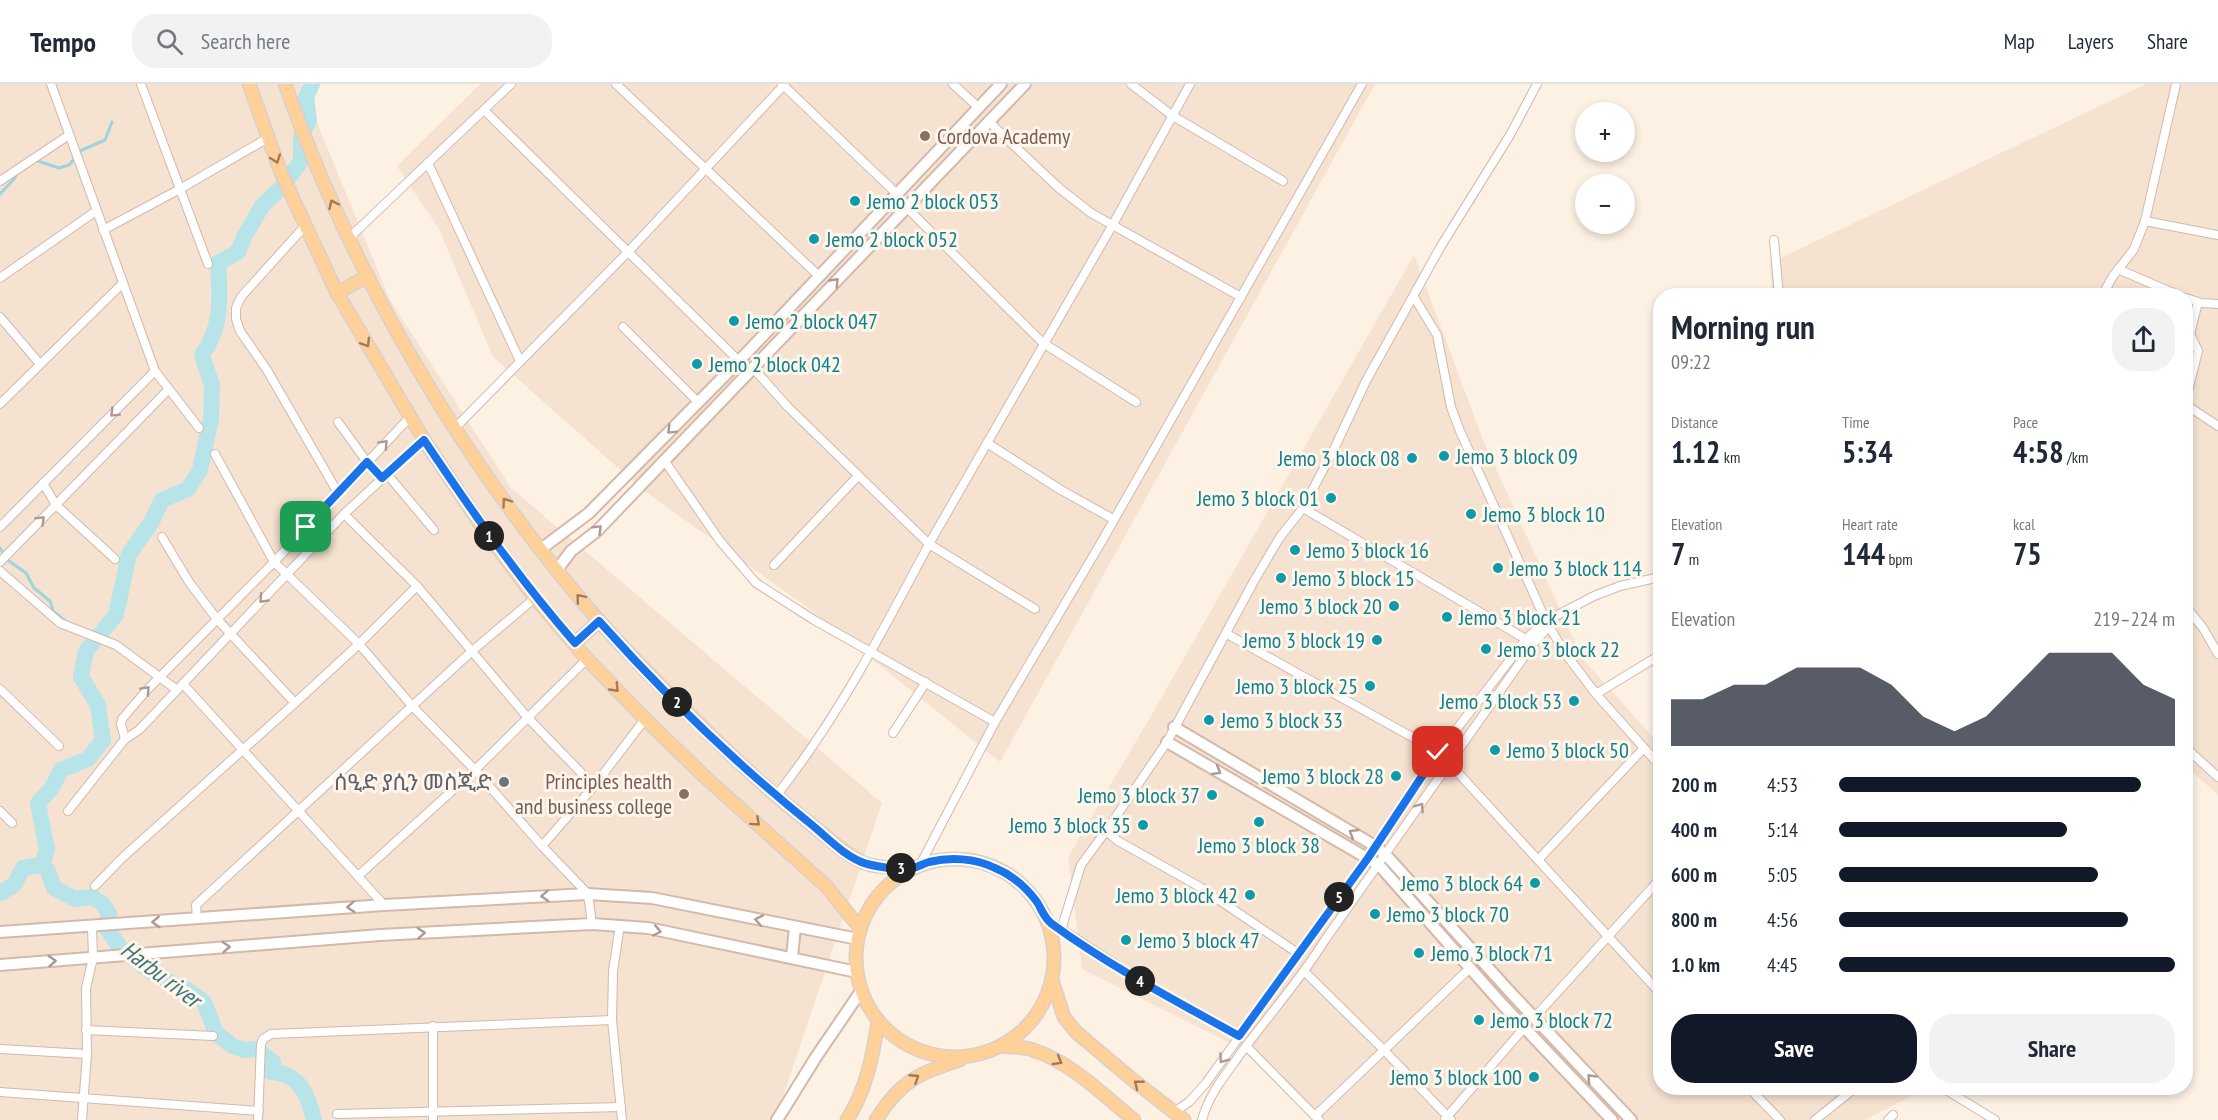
<!DOCTYPE html>
<html lang="en">
<head>
<meta charset="utf-8">
<style>
	body { margin:0; font-family:"PT Sans Narrow","Noto Sans Ethiopic",sans-serif; background:#f2f2f3; color:#1f2937; height:100vh; display:flex; flex-direction:column; font-size:22px; white-space:nowrap }
	* { box-sizing:border-box; margin:0 }
	p { font-size:20px; color:#747a83 }
	.icon { flex:none; width:33px; height:33px; fill:none; stroke:currentColor; stroke-width:2; stroke-linecap:round; stroke-linejoin:round }
	.map { position:relative; flex:1; overflow:hidden }
	.details { position:absolute; left:1653px; top:204px; width:540px; height:807px; display:flex; flex-direction:column; background:#fff; border-radius:24px; box-shadow:0 3px 9px #0003 }
	.details>* { flex:none }
	.buttons { position:absolute; left:1575px; top:18px; display:grid; gap:12px }
	.buttons a { display:grid; place-items:center; width:60px; height:60px; border-radius:50%; background:#fff; box-shadow:0 3px 9px #0003; font-size:30px }
	.pin { position:absolute; display:grid; place-items:center; width:51px; height:51px; color:#fff; margin:-26px; border-radius:12px; box-shadow:0 3px 9px #0006 }
	.km { position:absolute; width:30px; height:30px; margin:-15px; border-radius:50%; background:#222; color:#fff; font-size:16px; line-height:30px; text-align:center }
	.round { display:grid; place-items:center; flex:none; width:63px; height:63px; border-radius:24px; background:#f2f2f3 }
	.overview { display:flex; align-items:center; justify-content:space-between; height:102px; padding:0 18px }
	h1 { font-size:33px; font-weight:700; line-height:45px }
	.figures { display:grid; grid-template-columns:repeat(3,1fr); gap:9px; height:102px; padding:6px 18px }
	.figures div { display:grid; align-content:center }
	.figures b { font-size:30px; font-weight:700 }
	.figures small { font-size:16px; font-weight:400 }
	.figures p { font-size:16px }
	.chart { height:168px; padding:12px 18px }
	.chart p { display:flex; justify-content:space-between }
	.chart svg { width:100%; height:108px; margin-top:6px; fill:#111827; opacity:.7 }
	.button { display:flex; gap:12px; margin-top:auto; padding:12px 18px }
	.button a { flex:1; height:69px; border-radius:24px; background:#111827; color:#fff; font-size:24px; font-weight:700; line-height:69px; text-align:center }
	.button a+a { background:#f2f2f3; color:#1f2937 }
	ul { padding:0 18px; list-style:none; font-size:20px }
	li { display:grid; grid-template-columns:96px 72px 1fr; align-items:center; height:45px }
	li i { height:15px; border-radius:8px; background:#111827 }
	header { display:flex; align-items:center; gap:36px; box-sizing:border-box; height:84px; padding:0 30px; background:#fff; border-bottom:2px solid #e0e1e3 }
	header strong { font-size:28px }
	nav { display:flex; gap:33px; margin-inline-start:auto; font-size:21px }
	.search { width:420px; height:54px; background:#f2f2f3; display:flex; align-items:center; gap:15px; box-sizing:border-box; padding:0 21px; border-radius:24px; color:#747a83; font-size:22px }
	.map>svg:first-child { display:block }
</style>
</head>
<body>
<header>
<strong>Tempo</strong>
<div class="search"><svg class="icon" aria-label="search" viewBox="0 0 24 24"><circle cx="10" cy="10" r="6"/><path d="M15 15l6 6"/></svg>Search here</div>
<nav><a>Map</a><a>Layers</a><a>Share</a></nav>
</header>
<div class="map">
<svg width="2218" height="1036" viewBox="0 0 2218 1036">
	<rect width="100%" height="100%" fill="#fdf1e3"/>
	<g fill="#f5e2d1">
		<polygon points="0,0 301,0 390,216 511,404 882,719 775,1036 0,1036"/>
		<polygon points="480,0 1375,0 1000,678 807,523 643,406 493,273 439,145 397,82"/>
		<polygon points="2146,0 2218,0 2218,711 2186,682 2186,212 1772,211 1770,179"/>
		<polygon points="1414,171 1483,356 1582,574 1660,661 1660,1004 1926,1004 1865,1036 1315,1036 1248,968 1082,885 1068,773 1148,637"/>
	</g>
	<g fill="none" stroke-linecap="round" stroke-linejoin="round">
		<g stroke="#9cd5da" stroke-width="3">
			<polyline points="35,76 59,84 69,81 82,66 105,56 112,38"/>
			<polyline points="0,110 14,95 18,88"/>
			<polyline points="0,464 9,477 26,489 34,504 50,517 53,527 65,537"/>
		</g>
		<g stroke="#b6e4e8" stroke-width="16">
			<path d="M42,781L47,766L38,719L51,705L61,686L88,675L103,656L98,621L81,593L86,567L116,531L129,470L151,439L162,416L188,405L200,386L211,335L212,301L202,271C223,242 220,213 218,179L238,168L244,153L262,122L282,103L301,77V53L309,36L306,13L312,0"/>
			<path d="M0,809L14,801L23,784L42,781L48,787L54,804L75,815L92,813L102,819L109,830L107,845L122,866L139,879L152,889L162,892L172,900L186,905L204,918L216,949L232,962L244,966L256,965L273,978L271,988C300,989 308,1011 314,1036"/>
		</g>
		<g stroke="#d1b9ac" stroke-width="10">
			<g id="street">
				<polyline points="51,0 155,287 199,344"/>
				<polyline points="141,0 208,180"/>
				<polyline points="616,0 819,192"/>
				<polyline points="782,0 896,109"/>
				<polyline points="953,0 978,23"/>
				<polyline points="1131,0 1173,32 1283,97"/>
				<polyline points="484,26 739,277"/>
				<polyline points="988,37 1059,104 1091,129 1241,213"/>
				<polyline points="428,79 520,277"/>
				<polyline points="0,97 69,51"/>
				<polyline points="907,124 1043,259 1136,318"/>
				<polyline points="2145,137 2218,151"/>
				<polyline points="305,142 241,213 236,224 236,235 240,247 267,286 338,409"/>
				<polyline points="103,146 180,105 268,54"/>
				<polyline points="349,154 511,0"/>
				<polyline points="1774,156 1779,212"/>
				<polyline points="2118,185 2180,212"/>
				<polyline points="0,194 96,127"/>
				<polyline points="2102,212 2113,192 2134,165 2145,137 2176,0"/>
				<polyline points="1414,213 1437,251 1451,323 1460,347 1546,537 1565,569 1596,610 1660,682"/>
				<polyline points="2186,214 2201,219 2218,220"/>
				<polyline points="0,233 40,280"/>
				<polyline points="623,243 698,318"/>
				<polyline points="753,284 788,323 929,460 1112,142 1190,0"/>
				<polyline points="2186,315 2198,267 2190,250 2198,218"/>
				<polyline points="0,320 122,200"/>
				<polyline points="2186,321 2218,342"/>
				<polyline points="338,338 367,378 382,394"/>
				<polyline points="455,344 627,169 785,0"/>
				<polyline points="987,359 1061,406 1113,435"/>
				<polyline points="215,370 274,478 359,560 413,623 475,686 542,762 588,810 592,840"/>
				<polyline points="664,376 720,457 756,499 814,536 995,638"/>
				<polyline points="387,390 434,446"/>
				<polyline points="43,399 56,421 115,475"/>
				<polyline points="1303,424 1529,557"/>
				<polyline points="344,430 417,502 528,634 594,702"/>
				<polyline points="0,443 155,287"/>
				<polyline points="162,453 189,498 216,534 295,619"/>
				<polyline points="0,478 168,306"/>
				<polyline points="774,481 858,392"/>
				<polyline points="0,487 60,539 116,561 177,606"/>
				<polyline points="2186,523 2203,544 2218,570"/>
				<polyline points="1227,550 1439,668 1660,909"/>
				<polyline points="183,600 384,821"/>
				<polyline points="0,605 59,662"/>
				<polyline points="1596,610 1660,571"/>
				<polyline points="893,649 926,598"/>
				<polyline points="125,655 121,640 122,635 146,607 274,478 410,333"/>
				<polyline points="2186,664 2218,693"/>
				<path d="M776,712C837,635 883,547 929,460L1035,525"/>
				<polyline points="0,727 12,739"/>
				<polyline points="68,727 125,655 139,646 344,430 424,356"/>
				<polyline points="542,762 594,702 645,635"/>
				<polyline points="1538,776 1644,664"/>
				<polyline points="920,781 995,638 1102,457 1362,0"/>
				<polyline points="358,792 475,686 587,575"/>
				<polyline points="95,802 121,775 295,619 359,560 417,502"/>
				<polyline points="197,835 196,821 472,567 535,514"/>
				<polyline points="1046,835 1151,904 1239,952"/>
				<polyline points="620,841 613,887 612,936 622,1036"/>
				<polyline points="1061,846 1081,781 1106,747"/>
				<polyline points="1299,870 1200,803 1118,757 1106,747 1167,658 1254,497 1280,453 1303,424 1335,363 1366,297 1441,162 1510,51 1537,0"/>
				<polyline points="1305,888 1384,966 1451,1036"/>
				<polyline points="1534,934 1660,795"/>
				<polyline points="433,942 433,1036"/>
				<polyline points="86,946 213,952"/>
				<polyline points="1246,962 1319,1036"/>
				<polyline points="0,965 87,970"/>
				<polyline points="1749,1004 1780,1036"/>
				<polyline points="1943,1004 1995,1036"/>
				<polyline points="0,1008 259,1027"/>
				<polyline points="1174,1028 1189,1018 1206,999 1368,774 1439,668 1527,554 1546,537 1594,512 1620,502 1660,493"/>
				<polyline points="337,1030 621,1023"/>
				<polyline points="1315,1032 1470,884"/>
				<polyline points="1445,1035 1524,944"/>
				<polyline points="82,1036 87,970 86,904 93,874 92,843"/>
				<polyline points="258,1036 261,960 263,955 271,950 612,936"/>
				<path d="M1202,1036C1208,1013 1222,995 1236,976C1265,935 1299,898 1325,856L1533,560L1549,542L1554,534"/>
				<polyline points="1815,1036 1855,1004"/>
				<polyline points="1888,1036 1893,1031"/>
			</g>
		</g>
		<g stroke="#d4b9a9" stroke-width="14">
			<g id="secondary">
				<polyline points="541,465 589,429 739,277 1001,0"/>
				<polyline points="557,486 571,467 597,447 1025,0"/>
				<polyline points="1174,643 1375,762 1386,771 1511,909 1631,1036"/>
				<polyline points="1167,658 1379,781 1501,919 1612,1036"/>
				<polyline points="0,848 384,821 588,810 652,814 858,855"/>
				<polyline points="792,873 795,843"/>
				<polyline points="0,881 380,851 592,840 648,844 857,888"/>
				<polyline points="777,1036 816,973 861,907"/>
			</g>
		</g>
		<g stroke="#d9cfcc" stroke-width="15">
			<g id="primary">
				<polyline points="249,0 281,89 337,209 424,356 483,444 535,514 587,575 645,635 704,692 826,802 860,844"/>
				<path d="M285,0C353,194 465,383 600,538C639,582 682,623 724,664C754,693 785,720 818,746C833,758 846,771 864,779C878,784 895,784 910,785"/>
				<polyline points="337,209 368,192"/>
				<polyline points="575,559 599,537"/>
				<circle cx="955" cy="874" r="99"/>
				<polyline points="1052,896 1064,933 1076,948 1133,996 1184,1036"/>
				<path d="M1002,962C1011,963 1021,963 1030,965C1070,977 1102,1010 1134,1036"/>
				<path d="M847,1036C866,1006 873,972 878,937"/>
				<path d="M876,1036C901,996 918,990 960,976"/>
			</g>
		</g>
		<use href="#street" stroke="#fff" stroke-width="8"/>
		<use href="#secondary" stroke="#fff" stroke-width="10"/>
		<use href="#primary" stroke="#ffd198" stroke-width="12"/>
	</g>
	<defs><path id="oneway-chevron" d="M-2-3.5L2.5 0L-2 3.5" fill="none" stroke-width="1.6" stroke-linecap="round" stroke-linejoin="round" transform="scale(1.5)"/></defs>
	<g stroke="#9f7a60">
		<use href="#oneway-chevron" transform="translate(276 75) rotate(70)"/>
		<use href="#oneway-chevron" transform="translate(333 120) rotate(-115)"/>
		<use href="#oneway-chevron" transform="translate(366 259) rotate(59)"/>
		<use href="#oneway-chevron" transform="translate(506 418) rotate(-126)"/>
		<use href="#oneway-chevron" transform="translate(580 514) rotate(-130)"/>
		<use href="#oneway-chevron" transform="translate(615 604) rotate(46)"/>
		<use href="#oneway-chevron" transform="translate(756 738) rotate(42)"/>
		<use href="#oneway-chevron" transform="translate(1058 977) rotate(30)"/>
		<use href="#oneway-chevron" transform="translate(915 994) rotate(-33)"/>
		<use href="#oneway-chevron" transform="translate(1138 1000) rotate(-142)"/>
	</g>
	<g stroke="#ad9991">
		<use href="#oneway-chevron" transform="translate(835 198) rotate(-46)"/>
		<use href="#oneway-chevron" transform="translate(114 329) rotate(135)"/>
		<use href="#oneway-chevron" transform="translate(671 346) rotate(135)"/>
		<use href="#oneway-chevron" transform="translate(384 360) rotate(-47)"/>
		<use href="#oneway-chevron" transform="translate(41 436) rotate(-44)"/>
		<use href="#oneway-chevron" transform="translate(598 445) rotate(-44)"/>
		<use href="#oneway-chevron" transform="translate(263 515) rotate(133)"/>
		<use href="#oneway-chevron" transform="translate(146 606) rotate(-47)"/>
		<use href="#oneway-chevron" transform="translate(1217 687) rotate(30)"/>
		<use href="#oneway-chevron" transform="translate(1420 723) rotate(-55)"/>
		<use href="#oneway-chevron" transform="translate(1353 749) rotate(-149)"/>
		<use href="#oneway-chevron" transform="translate(545 812) rotate(177)"/>
		<use href="#oneway-chevron" transform="translate(351 823) rotate(176)"/>
		<use href="#oneway-chevron" transform="translate(759 836) rotate(-169)"/>
		<use href="#oneway-chevron" transform="translate(156 838) rotate(176)"/>
		<use href="#oneway-chevron" transform="translate(657 847) rotate(12)"/>
		<use href="#oneway-chevron" transform="translate(421 849) rotate(-3)"/>
		<use href="#oneway-chevron" transform="translate(226 863) rotate(-4)"/>
		<use href="#oneway-chevron" transform="translate(52 877) rotate(-4)"/>
		<use href="#oneway-chevron" transform="translate(1223 975) rotate(125)"/>
		<use href="#oneway-chevron" transform="translate(1591 994) rotate(-133)"/>
	</g>
	<g fill="none" stroke-linecap="round" stroke-linejoin="round">
		<g stroke="#fff" stroke-width="12">
			<path id="route" d="M306,443L367,378L382,394L424,356C471,426 519,495 575,559L599,537C664,610 735,679 812,741C829,755 845,773 867,780C879,783 895,785 907,785C914,785 922,780 929,778C950,773 975,774 995,784C1012,791 1026,803 1037,818C1042,826 1044,834 1052,840C1111,883 1176,917 1239,952L1368,774L1438,668"/>
		</g>
		<use href="#route" stroke="#1a73e8" stroke-width="8"/>
	</g>
	<g fill="#8d6e63" stroke="#fff5ea" stroke-width="2">
		<circle cx="925" cy="52" r="6"/>
		<circle cx="684" cy="710" r="6"/>
	</g>
	<g fill="#0f9aa8" stroke="#fff5ea" stroke-width="2">
		<circle cx="855" cy="117" r="6"/>
		<circle cx="814" cy="155" r="6"/>
		<circle cx="734" cy="237" r="6"/>
		<circle cx="697" cy="280" r="6"/>
		<circle cx="1444" cy="372" r="6"/>
		<circle cx="1412" cy="374" r="6"/>
		<circle cx="1331" cy="414" r="6"/>
		<circle cx="1471" cy="430" r="6"/>
		<circle cx="1295" cy="466" r="6"/>
		<circle cx="1498" cy="484" r="6"/>
		<circle cx="1281" cy="494" r="6"/>
		<circle cx="1394" cy="522" r="6"/>
		<circle cx="1447" cy="533" r="6"/>
		<circle cx="1377" cy="556" r="6"/>
		<circle cx="1486" cy="565" r="6"/>
		<circle cx="1370" cy="602" r="6"/>
		<circle cx="1574" cy="617" r="6"/>
		<circle cx="1209" cy="636" r="6"/>
		<circle cx="1495" cy="666" r="6"/>
		<circle cx="1396" cy="692" r="6"/>
		<circle cx="1212" cy="711" r="6"/>
		<circle cx="1259" cy="738" r="6"/>
		<circle cx="1143" cy="741" r="6"/>
		<circle cx="1535" cy="799" r="6"/>
		<circle cx="1250" cy="811" r="6"/>
		<circle cx="1375" cy="830" r="6"/>
		<circle cx="1126" cy="856" r="6"/>
		<circle cx="1419" cy="869" r="6"/>
		<circle cx="1479" cy="936" r="6"/>
		<circle cx="1534" cy="993" r="6"/>
	</g>
	<circle fill="#6b7280" stroke="#fff5ea" stroke-width="2" cx="504" cy="698" r="6"/>
	<g text-anchor="middle" dominant-baseline="central" stroke-width="6" stroke-linejoin="round" paint-order="stroke">
		<g font-size="22" fill="#785e54" stroke="#fff5ea" text-anchor="start">
			<text x="937" y="52">Cordova Academy</text>
			<text x="672" y="697" text-anchor="end">Principles health<tspan x="672" dy="25">and business college</tspan></text>
		</g>
		<g font-size="22" fill="#0d838f" stroke="#fff5ea" text-anchor="start">
			<text x="867" y="117">Jemo 2 block 053</text>
			<text x="826" y="155">Jemo 2 block 052</text>
			<text x="746" y="237">Jemo 2 block 047</text>
			<text x="709" y="280">Jemo 2 block 042</text>
			<text x="1456" y="372">Jemo 3 block 09</text>
			<text x="1400" y="374" text-anchor="end">Jemo 3 block 08</text>
			<text x="1319" y="414" text-anchor="end">Jemo 3 block 01</text>
			<text x="1483" y="430">Jemo 3 block 10</text>
			<text x="1307" y="466">Jemo 3 block 16</text>
			<text x="1510" y="484">Jemo 3 block 114</text>
			<text x="1293" y="494">Jemo 3 block 15</text>
			<text x="1382" y="522" text-anchor="end">Jemo 3 block 20</text>
			<text x="1459" y="533">Jemo 3 block 21</text>
			<text x="1365" y="556" text-anchor="end">Jemo 3 block 19</text>
			<text x="1498" y="565">Jemo 3 block 22</text>
			<text x="1358" y="602" text-anchor="end">Jemo 3 block 25</text>
			<text x="1562" y="617" text-anchor="end">Jemo 3 block 53</text>
			<text x="1221" y="636">Jemo 3 block 33</text>
			<text x="1507" y="666">Jemo 3 block 50</text>
			<text x="1384" y="692" text-anchor="end">Jemo 3 block 28</text>
			<text x="1200" y="711" text-anchor="end">Jemo 3 block 37</text>
			<text x="1131" y="741" text-anchor="end">Jemo 3 block 35</text>
			<text x="1259" y="761" text-anchor="middle">Jemo 3 block 38</text>
			<text x="1523" y="799" text-anchor="end">Jemo 3 block 64</text>
			<text x="1238" y="811" text-anchor="end">Jemo 3 block 42</text>
			<text x="1387" y="830">Jemo 3 block 70</text>
			<text x="1138" y="856">Jemo 3 block 47</text>
			<text x="1431" y="869">Jemo 3 block 71</text>
			<text x="1491" y="936">Jemo 3 block 72</text>
			<text x="1522" y="993" text-anchor="end">Jemo 3 block 100</text>
		</g>
		<g font-size="22" fill="#5b616d" stroke="#fff5ea" text-anchor="end">
			<text x="492" y="698">ሰዒድ ያሲን መስጂድ</text>
		</g>
		<g font-size="24" font-style="italic" fill="#3a777d" stroke="#fff5ea">
			<text transform="translate(161 890) rotate(37)">Harbu river</text>
		</g>
	</g>
</svg>
<div class="buttons">
<a>+</a>
<a>−</a>
</div>
<div class="pin" style="left:306px;top:443px;background:#1e9e55"><svg class="icon" aria-label="arrive" viewBox="0 0 24 24"><path d="M6 21V4h12l-3 4 3 4H6"/></svg></div>
<div class="pin" style="left:1438px;top:668px;background:#d93025"><svg class="icon" aria-label="check" viewBox="0 0 24 24"><path d="M5 12l5 5 9-10"/></svg></div>
<b class="km" style="left:489px;top:452px">1</b>
<b class="km" style="left:677px;top:618px">2</b>
<b class="km" style="left:901px;top:784px">3</b>
<b class="km" style="left:1140px;top:897px">4</b>
<b class="km" style="left:1339px;top:813px">5</b>
<section class="details">
<div class="overview"><div><h1>Morning run</h1><p>09:22</p></div><a class="round"><svg class="icon" aria-label="share" viewBox="0 0 24 24"><path d="M12 15V3M7 8l5-5 5 5M5 13v7h14v-7"/></svg></a></div>
<div class="figures">
<div><p>Distance</p><b>1.12<small> km</small></b></div>
<div><p>Time</p><b>5:34</b></div>
<div><p>Pace</p><b>4:58<small> /km</small></b></div>
</div>
<div class="figures">
<div><p>Elevation</p><b>7<small> m</small></b></div>
<div><p>Heart rate</p><b>144<small> bpm</small></b></div>
<div><p>kcal</p><b>75</b></div>
</div>
<div class="chart"><p><span>Elevation</span>219–224 m</p>
<svg viewBox="0 0 160 44" preserveAspectRatio="none"><path d="M0 44V25L10 25L20 19L30 19L40 12L50 12L60 12L70 19L80 32L90 38L100 32L110 19L120 6L130 6L140 6L150 19L160 25V44z"/></svg>
</div>
<ul>
<li><b>200 m</b>4:53<i style="width:90%"></i></li>
<li><b>400 m</b>5:14<i style="width:68%"></i></li>
<li><b>600 m</b>5:05<i style="width:77%"></i></li>
<li><b>800 m</b>4:56<i style="width:86%"></i></li>
<li><b>1.0 km</b>4:45<i style="width:100%"></i></li>
</ul>
<div class="button"><a>Save</a><a>Share</a></div>
</section>
</div>
</body>
</html>
